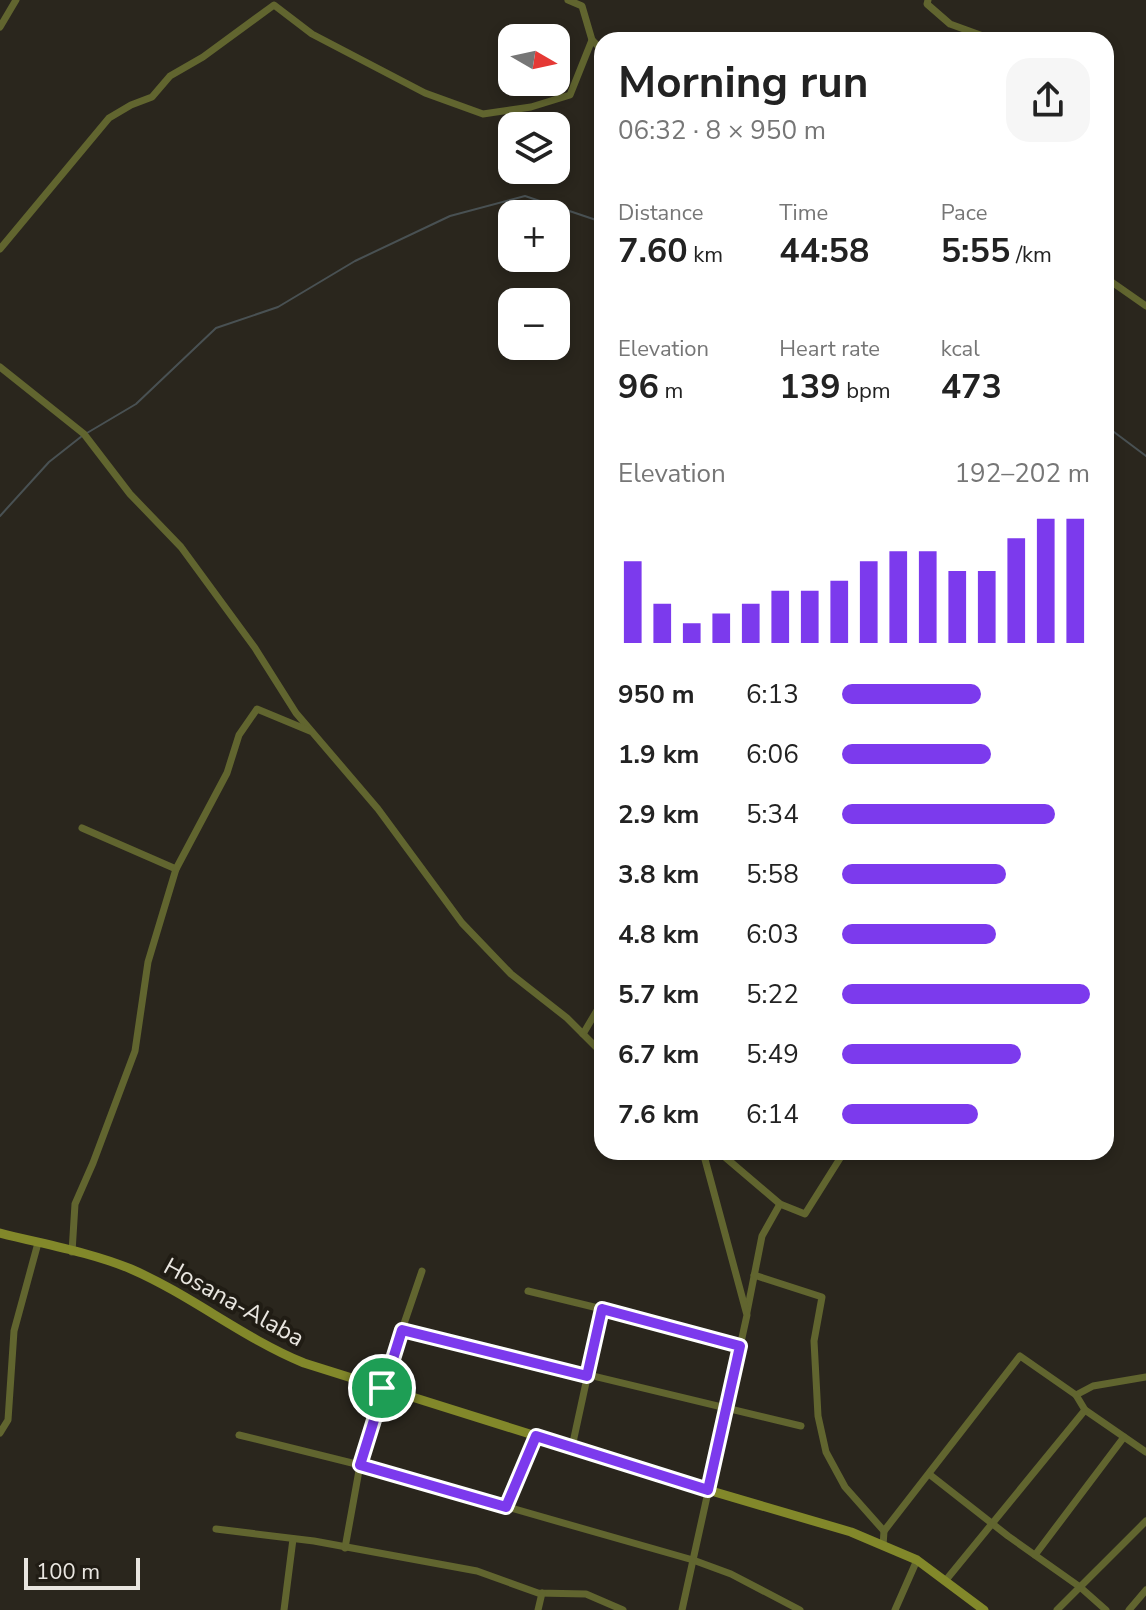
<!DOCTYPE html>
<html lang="en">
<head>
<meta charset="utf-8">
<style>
	body { margin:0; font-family:"Nunito Sans",sans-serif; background:#f6f6f6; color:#222; height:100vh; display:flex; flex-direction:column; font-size:30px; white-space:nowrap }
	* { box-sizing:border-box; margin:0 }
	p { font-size:26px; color:#767676 }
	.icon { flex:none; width:44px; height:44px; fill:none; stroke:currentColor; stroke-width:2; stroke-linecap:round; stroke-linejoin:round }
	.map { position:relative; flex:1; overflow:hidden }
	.drawer { position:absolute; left:594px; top:32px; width:520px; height:1128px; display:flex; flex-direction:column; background:#fff; border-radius:24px; box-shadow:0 4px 12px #0003 }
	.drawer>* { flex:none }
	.needle { width:52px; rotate:99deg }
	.fabs { position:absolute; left:498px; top:24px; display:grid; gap:16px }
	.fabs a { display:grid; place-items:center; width:72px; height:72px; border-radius:16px; background:#fff; box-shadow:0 4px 12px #0003; font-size:40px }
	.scale { position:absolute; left:24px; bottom:20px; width:116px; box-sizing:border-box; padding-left:8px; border:4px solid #e9e6e0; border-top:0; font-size:22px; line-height:28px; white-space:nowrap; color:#e9e6e0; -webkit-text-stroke:6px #201c14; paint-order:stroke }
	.pin { position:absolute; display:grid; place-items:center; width:68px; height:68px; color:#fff; margin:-34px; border:4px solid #fff; border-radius:50%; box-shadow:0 2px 8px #0007 }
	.round { display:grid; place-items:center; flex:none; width:84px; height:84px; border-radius:24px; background:#f6f6f6 }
	.head { display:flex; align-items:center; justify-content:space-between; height:136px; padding:0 24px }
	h1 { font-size:44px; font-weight:700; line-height:60px }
	.stats { display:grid; grid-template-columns:repeat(3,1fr); gap:12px; height:136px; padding:8px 24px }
	.stats div { display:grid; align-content:center }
	.stats b { font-size:34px; font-weight:700 }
	.stats small { font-size:22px; font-weight:400 }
	.stats p { font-size:22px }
	.chart { height:224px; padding:16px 24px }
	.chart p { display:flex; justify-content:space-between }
	.chart svg { width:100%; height:144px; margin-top:8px; stroke:#7c3aed; stroke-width:6 }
	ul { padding:0 24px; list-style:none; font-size:26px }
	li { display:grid; grid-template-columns:128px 96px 1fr; align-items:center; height:60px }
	li i { height:20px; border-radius:10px; background:#7c3aed }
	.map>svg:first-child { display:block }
</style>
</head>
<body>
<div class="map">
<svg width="1146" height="1610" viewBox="0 0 1146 1610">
	<rect width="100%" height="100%" fill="#2a261d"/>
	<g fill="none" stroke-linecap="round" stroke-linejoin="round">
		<g stroke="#495153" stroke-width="2">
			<polyline points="1106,426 1146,456"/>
			<polyline points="87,433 136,404 216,328 278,307 355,261 450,216 525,196 602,222"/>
			<polyline points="0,516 49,462 82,436"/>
		</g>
		<g stroke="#61652f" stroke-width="7">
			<polyline points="568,0 582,6 592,40 602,50"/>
			<polyline points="928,0 927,4 950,24 994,40"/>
			<polyline points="0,27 16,0"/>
			<polyline points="0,249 109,118 131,105 152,97 170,76 203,57 274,5 312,34 425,93 483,114 531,107 570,95 592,40"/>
			<polyline points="1106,278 1146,306"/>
			<polyline points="0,367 84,434 130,494 181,547 255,648 296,713 378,809 462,923 511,974 567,1018 602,1053"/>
			<polyline points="82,828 176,869"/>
			<polyline points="583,1034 602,1002"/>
			<polyline points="719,1152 780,1204 805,1214 844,1152"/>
			<polyline points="72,1252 75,1204 93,1163 135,1051 148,962 176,869 227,773 239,735 257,709 310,731"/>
			<polyline points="754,1275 822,1297 814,1341 818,1416 826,1452 845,1487 884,1531 883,1546"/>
			<polyline points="528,1291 602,1309"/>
			<polyline points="747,1312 762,1236 780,1204"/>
			<polyline points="402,1330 801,1426"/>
			<polyline points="1076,1395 1093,1386 1146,1377"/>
			<polyline points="0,1433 8,1420 14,1331 38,1243"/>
			<polyline points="239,1435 360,1465 693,1560 731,1574 800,1610"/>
			<polyline points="572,1447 602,1309 740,1346"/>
			<polyline points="929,1474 1008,1536 1080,1587 1106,1610"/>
			<polyline points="506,1507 536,1436"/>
			<polyline points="216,1529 314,1541 477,1571 538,1593 586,1594 623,1610"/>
			<polyline points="884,1531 1020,1356 1076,1395 1085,1410 1146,1452"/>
			<polyline points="345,1548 360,1465 382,1388 422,1271"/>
			<polyline points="1035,1555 1124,1437"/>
			<polyline points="946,1580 1085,1410"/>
			<polyline points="284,1610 293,1539"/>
			<polyline points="538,1610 542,1593"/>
			<polyline points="682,1610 747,1315 703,1152"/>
			<polyline points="895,1610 917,1560"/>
			<polyline points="1057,1610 1146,1521"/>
			<polyline points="1129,1610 1146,1590"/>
		</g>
		<path stroke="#82882a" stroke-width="9" d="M0,1233C43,1244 90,1252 131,1269C191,1295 243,1338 304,1363L708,1490L851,1532L917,1560L984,1610"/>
	</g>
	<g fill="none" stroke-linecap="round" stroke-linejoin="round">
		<g stroke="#fff" stroke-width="16">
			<polygon id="route" points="602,1309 740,1346 708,1490 536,1436 506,1507 360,1465 402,1330 587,1376"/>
		</g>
		<use href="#route" stroke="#7c3aed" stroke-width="10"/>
	</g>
	<g text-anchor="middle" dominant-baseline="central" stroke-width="8" stroke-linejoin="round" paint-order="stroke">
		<g font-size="24" fill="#e9e6e0" stroke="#201c14">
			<text transform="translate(234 1302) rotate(29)">Hosana-Alaba</text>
		</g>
	</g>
</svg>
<div class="fabs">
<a><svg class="needle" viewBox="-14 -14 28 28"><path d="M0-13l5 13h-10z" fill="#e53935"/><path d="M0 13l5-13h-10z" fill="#767676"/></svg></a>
<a><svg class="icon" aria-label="layers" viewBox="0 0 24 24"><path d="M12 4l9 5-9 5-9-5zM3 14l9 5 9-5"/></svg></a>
<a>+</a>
<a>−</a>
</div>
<div class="scale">100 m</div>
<div class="pin" style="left:382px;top:1388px;background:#1e9e55"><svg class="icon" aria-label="arrive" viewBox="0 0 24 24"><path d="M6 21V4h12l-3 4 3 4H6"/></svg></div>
<section class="drawer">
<div class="head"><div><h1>Morning run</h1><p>06:32 · 8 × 950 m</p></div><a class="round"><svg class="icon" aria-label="share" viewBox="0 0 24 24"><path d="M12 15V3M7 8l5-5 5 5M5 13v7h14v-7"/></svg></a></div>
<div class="stats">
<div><p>Distance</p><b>7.60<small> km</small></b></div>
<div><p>Time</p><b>44:58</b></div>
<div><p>Pace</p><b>5:55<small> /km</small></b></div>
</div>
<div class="stats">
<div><p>Elevation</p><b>96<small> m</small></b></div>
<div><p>Heart rate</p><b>139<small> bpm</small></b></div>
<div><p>kcal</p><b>473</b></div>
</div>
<div class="chart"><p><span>Elevation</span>192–202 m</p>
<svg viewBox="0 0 160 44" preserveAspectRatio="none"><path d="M5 44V19M15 44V32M25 44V38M35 44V35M45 44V32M55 44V28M65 44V28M75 44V25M85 44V19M95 44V16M105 44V16M115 44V22M125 44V22M135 44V12M145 44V6M155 44V6"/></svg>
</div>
<ul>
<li><b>950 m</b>6:13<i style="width:56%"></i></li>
<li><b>1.9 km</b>6:06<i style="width:60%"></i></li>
<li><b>2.9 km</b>5:34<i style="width:86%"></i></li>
<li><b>3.8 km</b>5:58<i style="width:66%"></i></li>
<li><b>4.8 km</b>6:03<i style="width:62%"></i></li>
<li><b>5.7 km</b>5:22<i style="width:100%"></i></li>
<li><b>6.7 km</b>5:49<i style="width:72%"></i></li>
<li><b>7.6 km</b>6:14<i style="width:55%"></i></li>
</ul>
</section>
</div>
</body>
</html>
